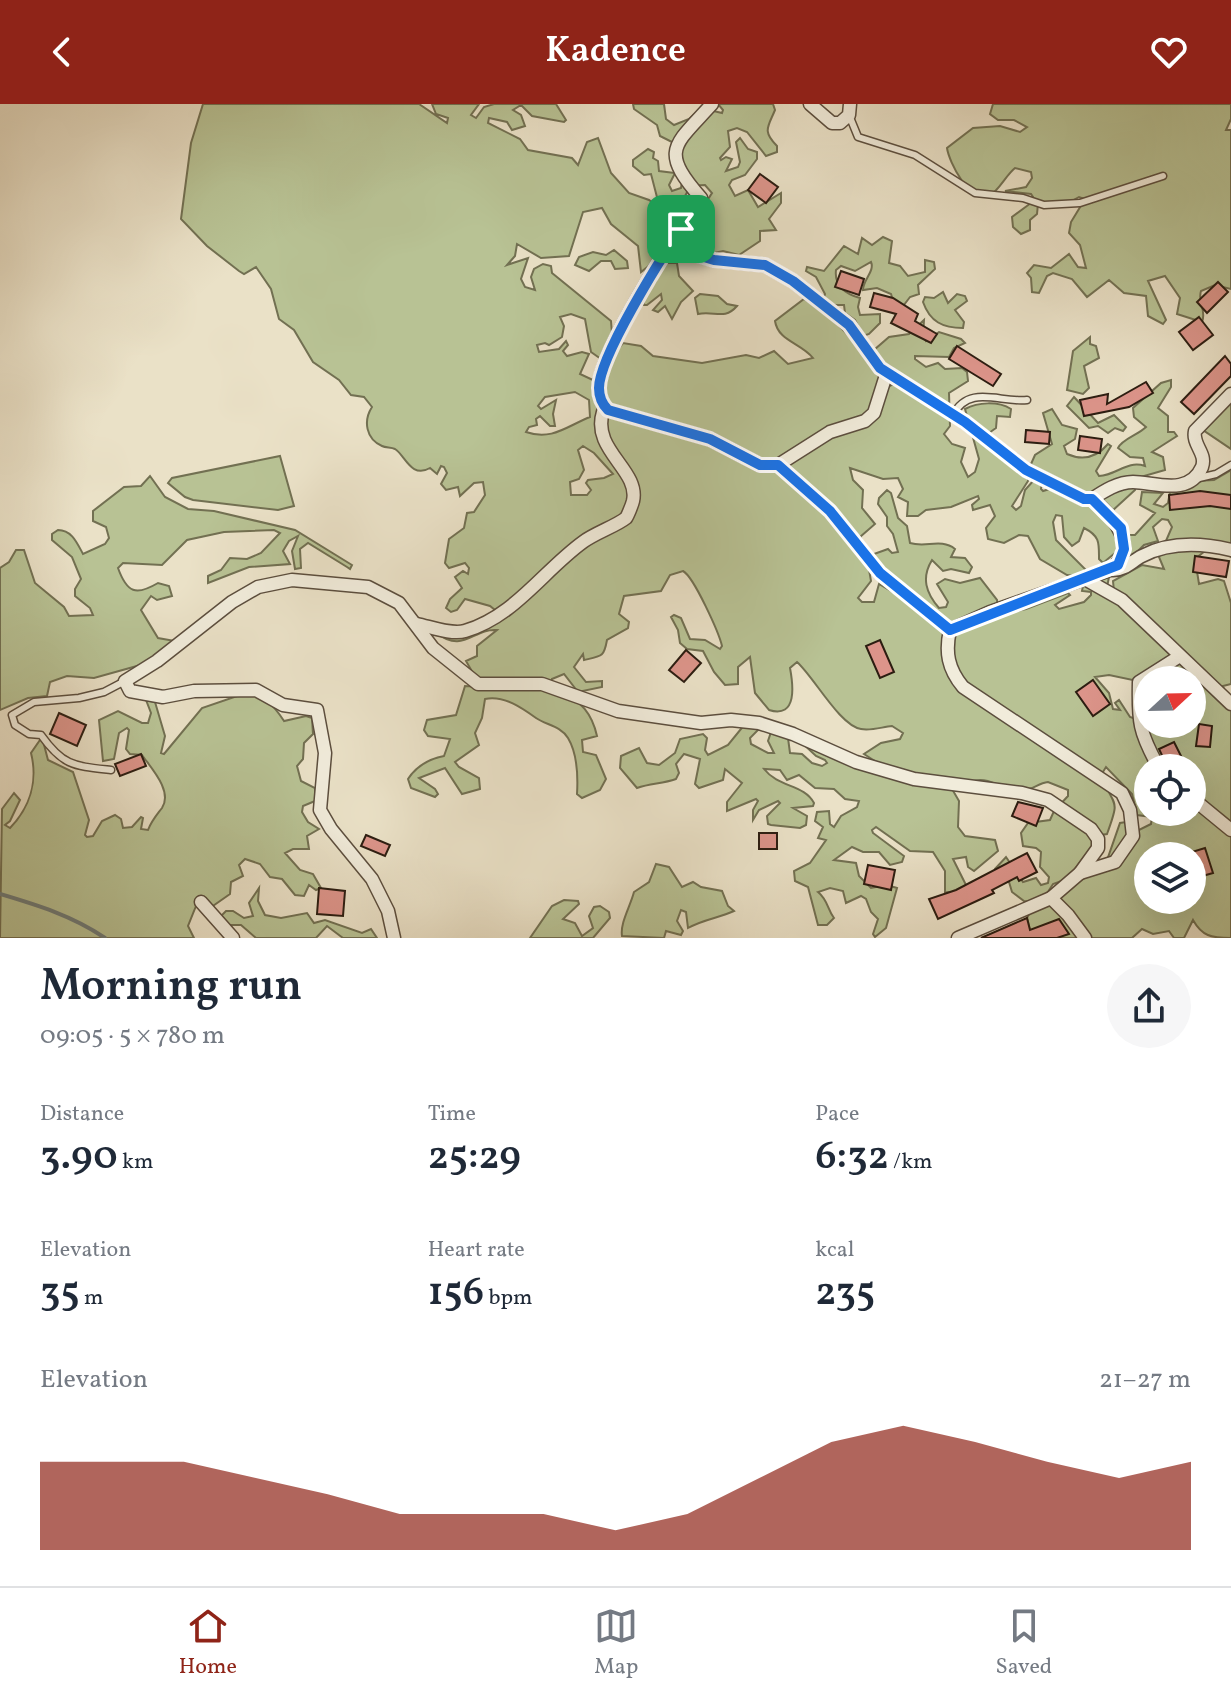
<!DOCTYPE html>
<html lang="en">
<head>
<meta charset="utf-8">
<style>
	body { margin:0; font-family:Vollkorn,serif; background:#f6f6f7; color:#1f2937; height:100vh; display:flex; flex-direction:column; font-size:30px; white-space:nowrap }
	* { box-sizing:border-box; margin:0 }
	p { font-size:26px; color:#747a83 }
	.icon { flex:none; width:44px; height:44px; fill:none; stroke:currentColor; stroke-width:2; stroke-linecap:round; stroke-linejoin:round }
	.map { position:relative; height:834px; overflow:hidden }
	.details { display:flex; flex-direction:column; background:#fff; flex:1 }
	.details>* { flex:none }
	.needle { width:52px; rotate:68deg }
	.buttons { position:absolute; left:1134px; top:562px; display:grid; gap:16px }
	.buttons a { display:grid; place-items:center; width:72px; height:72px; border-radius:50%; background:#fff; box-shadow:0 8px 32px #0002; font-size:40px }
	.pin { position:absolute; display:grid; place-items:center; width:68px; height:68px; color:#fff; margin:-34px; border-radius:16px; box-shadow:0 4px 12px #0006 }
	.round { display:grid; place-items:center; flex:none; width:84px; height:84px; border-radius:42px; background:#f6f6f7 }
	.headline { display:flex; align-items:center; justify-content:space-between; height:136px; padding:0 40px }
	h1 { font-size:44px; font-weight:600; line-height:60px }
	.stats { display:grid; grid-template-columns:repeat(3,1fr); gap:12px; height:136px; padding:8px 40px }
	.stats div { display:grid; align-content:center }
	.stats b { font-size:40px; font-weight:600 }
	.stats small { font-size:22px; font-weight:400 }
	.stats p { font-size:22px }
	.chart { height:224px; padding:16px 40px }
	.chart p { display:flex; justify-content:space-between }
	.chart svg { width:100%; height:144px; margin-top:8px; fill:#8f2418; opacity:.7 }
	header { display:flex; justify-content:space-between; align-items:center; height:104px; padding:0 40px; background:#8f2418; color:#fff; font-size:36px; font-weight:600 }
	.tabs { display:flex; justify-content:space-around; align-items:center; height:112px; border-top:2px solid #e0e1e3; background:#fff; font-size:22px; color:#747a83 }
	.tabs a { display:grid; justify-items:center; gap:4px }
	.tabs .active { color:#8f2418 }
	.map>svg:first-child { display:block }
</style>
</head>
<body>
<header><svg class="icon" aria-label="back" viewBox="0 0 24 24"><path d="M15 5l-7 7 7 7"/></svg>Kadence<svg class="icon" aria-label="heart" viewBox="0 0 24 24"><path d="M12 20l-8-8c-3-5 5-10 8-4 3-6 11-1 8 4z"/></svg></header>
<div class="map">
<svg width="1231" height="834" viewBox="0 0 1231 834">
	<rect width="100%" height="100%" fill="#eae1c7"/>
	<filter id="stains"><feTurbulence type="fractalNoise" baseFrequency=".0025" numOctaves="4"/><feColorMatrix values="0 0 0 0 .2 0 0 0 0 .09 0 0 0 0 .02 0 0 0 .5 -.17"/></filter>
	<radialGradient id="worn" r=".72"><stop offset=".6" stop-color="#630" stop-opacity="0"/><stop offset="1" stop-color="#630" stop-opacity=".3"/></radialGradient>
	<g fill="#b8c294" stroke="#727052" stroke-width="2" fill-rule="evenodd">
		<path d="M203,0H419L447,19L448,14L436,10L432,0H479L471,11L476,14L484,3L494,0H556L566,16L564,18L532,12L521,1L513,6L521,11L525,22L512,26L507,18L489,14L488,19L520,35L528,46L572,54L578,61L587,38L598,34L611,69L629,89L649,96L660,104L669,130L655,157L641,168L638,142L611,120L602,104L583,108L569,152L541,154L517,140L515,152L507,161L528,154L521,175L525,183L535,186L531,173L534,165L543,160L551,162L552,169L611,217L612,230L601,255L591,248L585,215L571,210L560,213L564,222L562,233L549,241L545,239L537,241L539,248L559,245L566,237L568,241L563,247L567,252L582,248L589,250L580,270L595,277L598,310L606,260L623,239L641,242L653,252L702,259L746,251L759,254L774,247L788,260L813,254C801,239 778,237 775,217L804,195C830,206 875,259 887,283L899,278L874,246L889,233L909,230L924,216L923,232L926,237L939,228L961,235L965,239L954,244L949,253L915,252V255L926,263L938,259L945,265L962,264L967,268L968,277L949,289L950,322L944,330L952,340L965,344L961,358L968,373L975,368L979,355L965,305C978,298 998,297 1011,305L1010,313L997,312L996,324L986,331L992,347L1028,371V377L1012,402L1016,406L1021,402L1025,386L1034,376L1042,379L1041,385L1043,387L1056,383L1031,360L1035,351L1052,340L1043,309L1052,305L1062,321L1077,325L1075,335L1064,342L1067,350C1083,357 1097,353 1108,340L1111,342L1096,367L1099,372C1117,371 1127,356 1145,362L1143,354L1130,353L1118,344C1122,335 1138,331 1146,323L1134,313L1133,304L1161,279L1171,276V283L1158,304L1168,312V328H1174L1177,332L1152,348L1163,353L1165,366L1137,374L1135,386L1111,408L1128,431H1135L1155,409L1140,401L1142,388L1163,389L1154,400L1163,403L1168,399L1170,388L1194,377L1214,376L1231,366V453L1226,449L1205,447L1195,455L1199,480L1218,475L1224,477L1231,499V580L1223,582L1226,593L1231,596V834C1211,834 1202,832 1193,816L1184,834H1174L1169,827L1153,830L1142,825L1132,834H1032L1027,814L1030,808L1067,781L1106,759L1120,719L1126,718L1133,729L1151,720L1152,713L1137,711L1132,690L1106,663L1101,671C1114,705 1121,692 1107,730L1101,731L1067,775L1053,780L1046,791L1030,798L1024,797L1012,788L1009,778L995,777V765L1006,753L1023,778L1036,774L1041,781L1048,779L1049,773L1040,763L1041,748L1036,744L1023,742L1021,729L1028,719L1050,716L1054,707L1068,692V686L1048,678C1038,679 1033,686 1023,686C990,686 993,664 952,685L959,697L958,723L965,732L995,736L998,747L974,767L968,763L966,753L953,755L968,785L958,789L945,788V767L933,748L910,747L876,723L872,726L873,729L904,752L902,758L890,761L879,748H863L852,743L834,756L856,759L859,772L871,784L887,781L897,784L886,824L875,833L873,830L878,815L871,808L866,795L861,792L846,799L843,787L830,784L818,788C828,796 827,805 834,814L827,821H818L808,783L795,777L794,767L810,759L826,736L818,734L823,723L815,717L817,708L829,707L830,720L834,723L841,712L857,703L859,697L845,695L834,685L815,684L799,671L787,676L780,666L764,665C779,684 804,680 814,699L813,702L793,704L807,712L806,721L800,724L771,721L768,720L767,712L780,699L778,697L759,706L753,716V706L758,697L756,695L727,707V698L742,679L725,665L723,676L699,684L695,680L700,655L684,650L676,660L679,669L676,675C662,680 651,679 637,684L620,664L621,652L639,644L647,659L659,661L675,649L680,635L703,630L707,634L705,646L708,651L728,641L745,620L759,625L750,634L751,640L768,649H774L768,637L771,628L788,634L790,649L802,650L812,659L822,662L827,659L825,656L816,652L802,639L818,640L878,659L864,650L881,639L900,635L903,629L892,622C882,623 871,627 861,625C840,622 814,573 797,558L790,564C793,580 798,615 769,606L755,589L750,553L738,563V580L725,581L714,568L703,547L687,545L680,539L678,526L671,513L674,511L681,514L690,535L705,536L720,545L722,542C719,529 694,473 683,467L670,471L661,487L624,492L619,510L629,518L628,524L607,536C604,553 602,552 584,556L583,550L574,563L586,578L602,577V583L578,588L564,570L552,575V578C574,596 590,601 597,632L582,636L583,648L596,651L606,675L600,686L582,694L577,690C578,673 577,649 568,634C561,622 546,621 536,614C522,604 504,591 485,595L482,614L475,629L479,641L455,658L459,663L479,674L480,685L462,690L445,664L419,674L435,685L438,690L435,693L411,684L408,675C417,661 429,655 444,652L450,635L428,632L424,626L427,616L456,611L465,582L481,583L466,557L477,552V542L497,526C473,524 464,550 436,529L474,523L495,506L490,502L465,495L457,506L451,508L446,504L450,495L462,484L455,473L463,467L468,470L469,464L465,459L449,464L445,459L449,435L464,424L467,409L474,408L485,391L483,378L474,379L460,392L458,383L446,386L441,380L447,369L444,363L441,362L437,370L430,364C411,375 405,351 395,345C391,343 386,344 382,342C366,335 363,317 372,303L364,293L351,291L339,276L313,258L294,226L279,215L271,185L256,163L244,170L239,167L207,142L181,115L191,39ZM575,288L589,296L590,313C567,322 552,337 526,328L529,323L537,321L536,315L540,312L550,322H555L553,310L556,296L541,305L538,302L545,293ZM583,342L594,349L613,370L604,374L588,376L586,379L591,386L587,391H571L570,378L579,375L584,366L578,346ZM850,364L883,375L898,374L903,385L898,393L908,398L907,412H918L926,406L951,403L978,392L979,395L972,401L973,406L990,401L995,412L986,424L988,435L1004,439L1019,431L1028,432L1040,455L1067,471L1077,472L1086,466L1056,436L1053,418L1056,411L1062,412L1064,433L1072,442L1079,437L1084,424C1100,432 1099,439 1099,455L1103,459L1115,449L1127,458L1144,441L1158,437L1153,423L1162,415L1168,416L1172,423L1159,453L1164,465L1142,461L1113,477L1114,487L1107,483L1109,473L1083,482L1082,487L1091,488V491L1084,498L1059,505L1055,501L1070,491L1068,489L1026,505L999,511L997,496L980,474L960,479L945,475L937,480L948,498L946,503L939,504C926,489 921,474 932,456L943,467L951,465L969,469L972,463L965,454L951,453L955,445C941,434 926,444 910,439L907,422L898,414L891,389L887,386L879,394L878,400L887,413V422L893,430L898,448L892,449L888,445L874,450L873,456L896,490L879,480L874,498H862L858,494L871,477L865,442L860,433L875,420L862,404L863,386L853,376ZM1109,571L1133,576L1136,615L1130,613L1119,596L1115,599L1120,606L1113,605L1109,589L1095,573ZM1148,576H1192V620H1148ZM1148,664H1192V708H1148ZM1148,752H1192V796H1148Z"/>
		<path d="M633,0H664L666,15L674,21L689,15L701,4L722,9L723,6L718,0H773L775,6C768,23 762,27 777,42V48L766,52L747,28L737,24L728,27L730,43L720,54L721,56L726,53L732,55L726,67L738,63L740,58L736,38L740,34L748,45L757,48V55L745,71L732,76L729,81L735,92L748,86L758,103L781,89V99L769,115L776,126L760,127V137L739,151L723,147L710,150L697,148L687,128L712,89L705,81C684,81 691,86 680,100L658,97L651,70L644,71L633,62V56L648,45L654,48L653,54L658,57L659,67L675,69L669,81L672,87L681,84L682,78L672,38L660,32L657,21L634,5Z"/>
		<path d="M993,0H1231V15L1226,26H1231V185L1215,181L1201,187C1197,198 1207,206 1202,218L1177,210L1180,194L1165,172L1148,177L1166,216L1163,220L1148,212L1146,192L1124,189L1109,176L1087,193L1072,175L1053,169L1047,172L1039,189L1032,188L1031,174L1027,169L1034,161L1051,164L1069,150L1078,163L1086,164L1080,141L1069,129L1071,118L1085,95L1079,93L1070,98L1038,100L1037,110L1030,116V126L1021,130L1013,123L1012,113L1031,99L1033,93L1031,90L1005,87L1026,83L1032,74L1031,68L1015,64C1006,71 999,87 989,92C970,100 949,58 947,44L973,24L1000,22L1020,28L1027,23L1014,16H998L990,10Z"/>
		<path d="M883,133L892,137L889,159L900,162L908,172L925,168V156L934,158L935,165L918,181L919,190L910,193L897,210L891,190L877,184L863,186C863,176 875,167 871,158L855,167L841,162L836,166C834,183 846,190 860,194L858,203L860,211L880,210V219L869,230L863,232L855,216L845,209L844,201H826L823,196L825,190L816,173L806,167L807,163L824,167L844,142L858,150L862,134L872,141Z"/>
		<polygon points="614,146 627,157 628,164 615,165 611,157 601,157 589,167 575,161 579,153 593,148 606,151"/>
		<polygon points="664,159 677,159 679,172 693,187 681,198 672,215 665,202 658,208 653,206 662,196 661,190 647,201 644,201 642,194 656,177 653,167"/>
		<path d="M943,188L948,199L957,190L965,192L967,197L955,206L964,218L963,224C943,224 930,218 923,198L925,193L934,194Z"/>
		<path d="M700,190L718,192L727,200L737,202C724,217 714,206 698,210L695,194Z"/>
		<polygon points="1090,233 1090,240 1096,242 1099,254 1084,262 1089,284 1083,290 1067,286 1073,247"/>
		<polygon points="1231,292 1231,345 1200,324"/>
		<polygon points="1074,293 1098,319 1114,311 1126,323 1123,327 1115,324 1108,329 1098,322 1089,324 1067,302"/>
		<polygon points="280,352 294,402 278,406 193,396 185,393 168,379 172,374"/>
		<path d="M150,372L165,393L188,405L214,407L295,426L352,461L350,465L347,463L308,439L300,445L301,464L295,465L292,447L298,432L289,437L283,447L290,460L249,463L208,479V472L221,466L230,454L247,455L261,449L280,429L274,426L224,428L187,436L162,461L123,459L118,464C127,489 136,492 158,479L169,482L172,492L157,496L151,492L141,506L158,534L175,537L144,560L94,574L67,572L50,578L47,592L28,594L0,606V464L9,458L16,446H24L35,479L64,503L69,512L93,511L90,504L75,492V485L81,475L72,453L52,436V430L58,426C72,426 77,439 83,450L105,440L109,434L106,423L93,417V407L124,383L141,382Z"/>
		<path d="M243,590C264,591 273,600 284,617L306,612L312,614L313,630L304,639L303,655L297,662L301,677L315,684V697L303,702L302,708L308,718L319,725L307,732L309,745H293L285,749L300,766L313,770L321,784L316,786L309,781L304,792L295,791L282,775L270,773L260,760L245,755L239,761L243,772L231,778L230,790L210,804L196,802L188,822L194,834H0L2,705L14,689L20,696L10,717L5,721L10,724C30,703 38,677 31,649L42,633L48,656L73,668L89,716L85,731L87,733L93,732L102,717L115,711L121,715L123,724L132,723L141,713L143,714L141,725L148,726C152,716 156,712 162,704C173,687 151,664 142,651L130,650L126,645L129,626L127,624L119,629L114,655L103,657L99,616L118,607L142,619H148L151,609L146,596L155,598L165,632L161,649L164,650L202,604Z"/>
		<path d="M656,760L669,763L682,783L693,778L701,783L722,787L728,802L734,807C719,814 704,815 688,824L686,808L681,806L677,817L683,827L681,831L666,827L664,834L622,832C620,819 630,803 634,788L649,778Z"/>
		<polygon points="259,784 258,797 265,811 281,814 307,809 314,819 325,816 362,829 371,825 377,834 343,834 327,822 316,834 256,834 241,821 226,821 220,813 226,807 233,807 244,814 253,812 249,799"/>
		<polygon points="564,796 578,797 579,800 563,815 575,819 582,832 593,824 589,812 594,803 600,802 609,808 610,814 593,834 530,834 552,802"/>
	</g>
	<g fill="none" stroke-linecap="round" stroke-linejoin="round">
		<path stroke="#6f7c79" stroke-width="4" d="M0,790C37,801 73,812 105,834"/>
	</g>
	<g fill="#dc948a" stroke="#2c1d11" stroke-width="2">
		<polygon points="760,70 778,83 766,99 748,86"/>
		<polygon points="841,167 864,175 859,191 835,183"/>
		<polygon points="1218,178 1228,188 1207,209 1197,198"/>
		<polygon points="874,189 893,194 918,210 915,217 937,230 931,239 891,219 896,210 870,203"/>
		<polygon points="1199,213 1213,231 1193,246 1179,228"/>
		<polygon points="957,242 1001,270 993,282 949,255"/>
		<polygon points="1225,252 1231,260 1231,272 1194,310 1181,298"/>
		<polygon points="1146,278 1153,289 1129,303 1084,312 1080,296 1108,290 1107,300"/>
		<polygon points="1026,326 1050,328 1049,340 1025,338"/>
		<polygon points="1080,332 1102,335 1100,349 1078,346"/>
		<polygon points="1200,387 1231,391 1231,405 1210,402 1170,406 1169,391"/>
		<polygon points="1195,452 1229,457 1226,473 1193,468"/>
		<polygon points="880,536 894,568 880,574 866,542"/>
		<polygon points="686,546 701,559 684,578 669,566"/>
		<polygon points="1093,576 1110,600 1093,612 1076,588"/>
		<polygon points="59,609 86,621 77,642 50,630"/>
		<polygon points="1199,620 1212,622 1210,643 1196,642"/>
		<polygon points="1174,638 1187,664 1168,664 1159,645"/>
		<polygon points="141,650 146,662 120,672 115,660"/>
		<polygon points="1018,698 1043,704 1036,722 1012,712"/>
		<rect x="759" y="729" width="18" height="16"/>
		<polygon points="366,731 390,741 385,752 361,742"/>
		<polygon points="1205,744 1213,769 1192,775 1192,748"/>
		<polygon points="1027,749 1037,768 1019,777 1017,773 992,786 994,789 938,815 929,795 956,786"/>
		<polygon points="868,761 895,766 891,786 864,780"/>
		<polygon points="319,784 345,787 343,812 317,810"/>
		<polygon points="1027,814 1030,826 1059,815 1069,830 1057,834 981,834"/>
	</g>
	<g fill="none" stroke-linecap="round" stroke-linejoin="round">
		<g stroke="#5c4e3e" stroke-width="9">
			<g id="lane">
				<polyline points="849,11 858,33 915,51 975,89 1023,94 1044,101 1080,99 1163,72"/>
				<path d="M953,311C969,280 1000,299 1027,296"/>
				<polyline points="1195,375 1216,370 1231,361"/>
				<path d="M111,666C74,662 63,662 41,631L29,630L15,621L12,611L34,598L79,594L104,588L125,577"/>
			</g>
		</g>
		<g stroke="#5c4e3e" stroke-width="15">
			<g id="street">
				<polyline points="810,0 832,19 840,19 849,11 850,0"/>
				<path d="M681,125L694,150L714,156L765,161L793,177L849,221L880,264L965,318L1026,366L1084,395H1092C1113,412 1141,444 1110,466L990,508L950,526"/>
				<path d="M608,306C602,300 599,292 599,284C599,257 642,186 657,161C670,138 691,119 701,94C659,46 674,42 712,0"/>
				<polyline points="778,361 830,328 865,317 874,309 887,268"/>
				<path d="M1092,395C1104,387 1118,378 1133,378C1154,378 1189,393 1202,363C1207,349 1192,341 1195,327L1231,290"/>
				<path d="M1113,466C1125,466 1132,457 1142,452C1169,438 1202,439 1231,446"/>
				<polyline points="1085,475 1122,496 1231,600"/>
				<path d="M417,520C431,523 452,531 465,527C515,512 543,467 583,438C595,429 616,422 626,414C628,411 632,401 633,397C640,366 591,346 603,308L608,306L710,335L760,361H778L830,407L880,469L950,526"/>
				<path d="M950,526C945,548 948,565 963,583L1122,689L1130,706L1133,732L1115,758L1080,769"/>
				<path d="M1159,664C1139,628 1138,618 1139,578L1180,552"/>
				<polyline points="1192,694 1231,726"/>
				<polyline points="201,798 233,834"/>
				<polyline points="394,834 388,807 372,775 331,725 320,706 325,649 317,606 283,601 256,586 194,587 163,593 130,587 125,577 157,557 232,498 258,483 292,476 368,483 399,499 433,544 478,580 542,580 618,607 701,619 731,616 759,619 793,630 856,658 914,675 1022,689 1048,696 1091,725 1098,735 1098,744 1080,769 1051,794"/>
				<polyline points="958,834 1051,794 1068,811 1085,834"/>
			</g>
		</g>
		<use href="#lane" stroke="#f1ecdb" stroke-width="6"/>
		<use href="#street" stroke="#f1ecdb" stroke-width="12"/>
	</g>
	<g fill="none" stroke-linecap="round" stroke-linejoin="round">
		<g stroke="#fff" stroke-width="16">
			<path id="route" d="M681,125L694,150L714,156L765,161L793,177L849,221L880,264L965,318L1026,366L1084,395H1092L1121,424L1124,445L1118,461L950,526L880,469L830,407L778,361H760L710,335L608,306C602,300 599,292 599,284C599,253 661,154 681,125Z"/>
		</g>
		<use href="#route" stroke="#1a73e8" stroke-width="10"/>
	</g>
	<rect width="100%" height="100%" filter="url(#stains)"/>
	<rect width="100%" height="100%" fill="url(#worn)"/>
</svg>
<div class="buttons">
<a><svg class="needle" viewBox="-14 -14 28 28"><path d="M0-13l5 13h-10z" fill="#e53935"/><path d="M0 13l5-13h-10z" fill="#747a83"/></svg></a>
<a><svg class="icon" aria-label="locate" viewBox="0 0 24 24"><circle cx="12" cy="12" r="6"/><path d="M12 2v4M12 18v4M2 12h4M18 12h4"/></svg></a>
<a><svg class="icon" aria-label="layers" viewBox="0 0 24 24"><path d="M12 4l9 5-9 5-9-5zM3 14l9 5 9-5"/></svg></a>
</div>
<div class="pin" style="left:681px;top:125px;background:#1e9e55"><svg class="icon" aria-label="arrive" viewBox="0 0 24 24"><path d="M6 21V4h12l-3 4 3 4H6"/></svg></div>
</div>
<section class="details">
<div class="headline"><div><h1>Morning run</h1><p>09:05 · 5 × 780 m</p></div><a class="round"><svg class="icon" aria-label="share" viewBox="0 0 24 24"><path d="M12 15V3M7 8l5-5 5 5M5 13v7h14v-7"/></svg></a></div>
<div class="stats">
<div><p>Distance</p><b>3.90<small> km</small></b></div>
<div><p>Time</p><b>25:29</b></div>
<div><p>Pace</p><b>6:32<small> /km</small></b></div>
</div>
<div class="stats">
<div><p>Elevation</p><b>35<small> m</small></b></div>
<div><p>Heart rate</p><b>156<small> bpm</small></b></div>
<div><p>kcal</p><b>235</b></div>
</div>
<div class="chart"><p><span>Elevation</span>21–27 m</p>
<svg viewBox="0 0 160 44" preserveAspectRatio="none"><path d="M0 44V17L10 17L20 17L30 22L40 27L50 33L60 33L70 33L80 38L90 33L100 22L110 11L120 6L130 11L140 17L150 22L160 17V44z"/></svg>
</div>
</section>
<nav class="tabs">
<a class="active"><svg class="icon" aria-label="home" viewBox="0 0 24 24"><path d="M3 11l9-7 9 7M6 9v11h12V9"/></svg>Home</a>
<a><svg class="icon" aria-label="map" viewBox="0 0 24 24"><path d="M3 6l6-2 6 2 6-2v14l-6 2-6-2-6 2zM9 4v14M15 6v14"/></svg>Map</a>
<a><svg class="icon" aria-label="saved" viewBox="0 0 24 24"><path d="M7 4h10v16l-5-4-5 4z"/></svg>Saved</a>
</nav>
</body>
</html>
